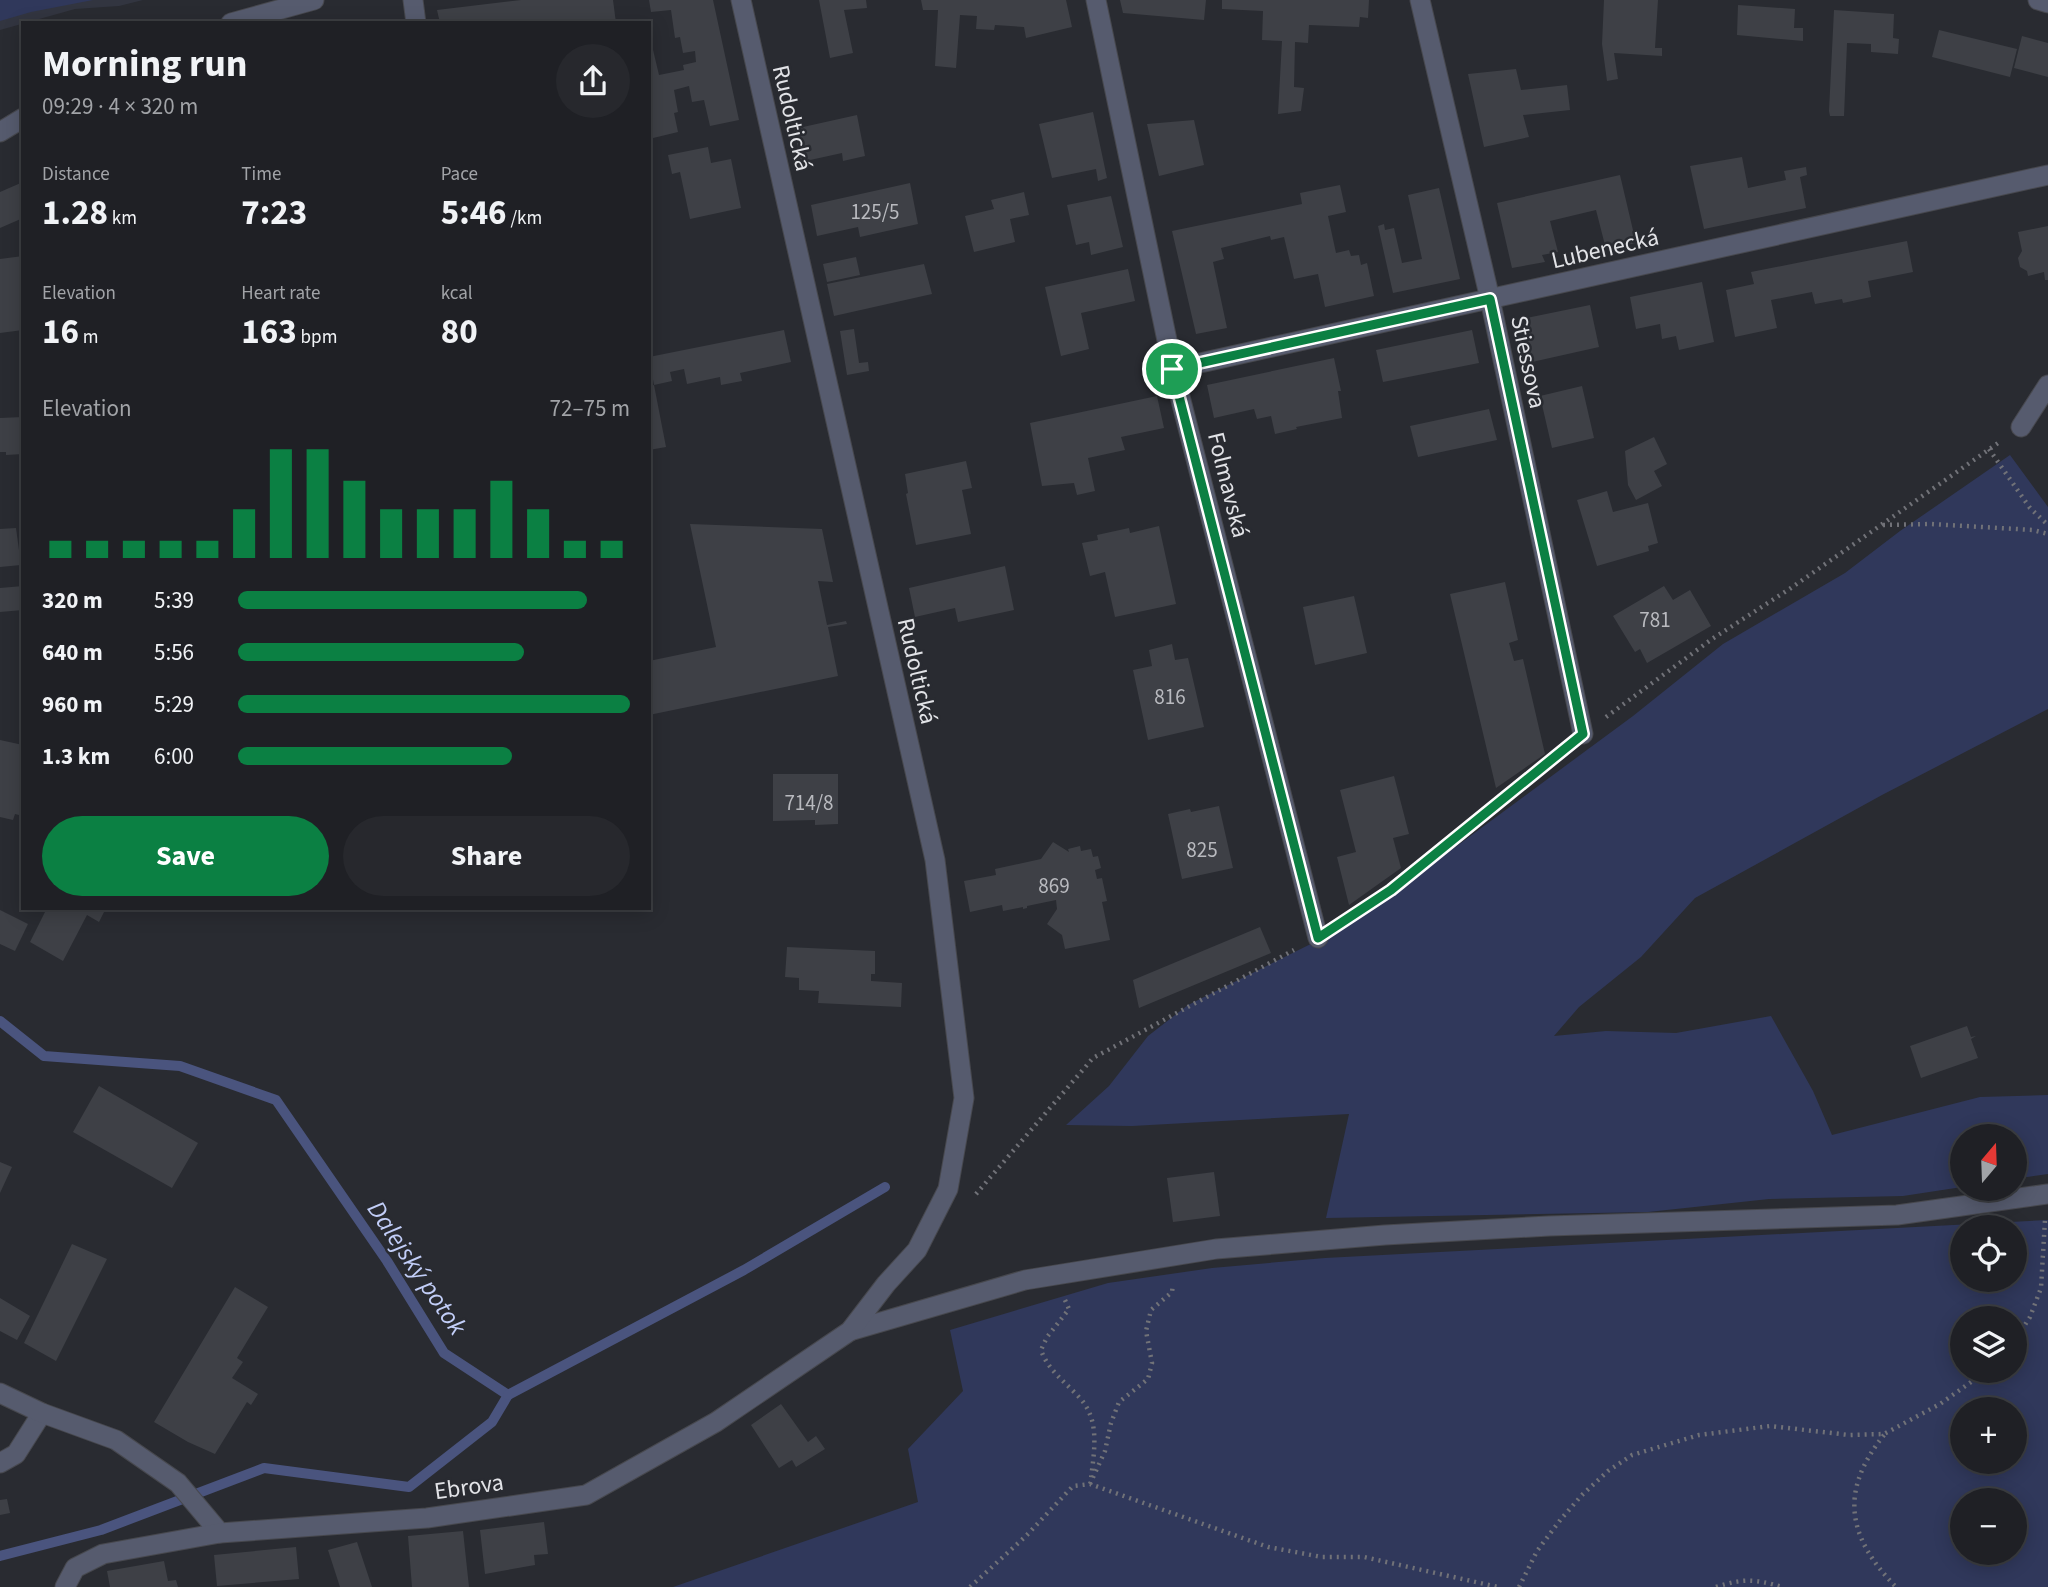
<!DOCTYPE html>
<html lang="en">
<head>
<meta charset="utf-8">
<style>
	body { margin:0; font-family:"Source Sans 3",sans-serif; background:#27282d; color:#f1f3f6; height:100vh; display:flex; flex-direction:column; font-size:26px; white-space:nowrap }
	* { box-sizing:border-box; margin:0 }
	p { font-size:23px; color:#a1a3a7 }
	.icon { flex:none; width:38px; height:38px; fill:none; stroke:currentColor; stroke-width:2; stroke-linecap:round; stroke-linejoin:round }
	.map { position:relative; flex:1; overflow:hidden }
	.side { position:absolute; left:21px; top:21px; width:630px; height:889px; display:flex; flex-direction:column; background:#1f2025; border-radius:0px; box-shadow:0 4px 18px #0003,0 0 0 2px #3c3e42 }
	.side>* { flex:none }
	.needle { width:46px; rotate:19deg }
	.buttons { position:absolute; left:1950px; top:1124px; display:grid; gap:14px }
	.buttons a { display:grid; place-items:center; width:77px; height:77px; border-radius:50%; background:#1f2025; box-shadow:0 4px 18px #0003,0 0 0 2px #3c3e42; font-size:35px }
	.pin { position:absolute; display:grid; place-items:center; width:60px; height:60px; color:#fff; margin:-30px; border:4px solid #fff; border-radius:50%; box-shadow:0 2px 7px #0007 }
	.round { display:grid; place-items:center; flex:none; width:74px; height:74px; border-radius:37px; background:#27282d }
	.summary { display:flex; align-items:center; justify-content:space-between; height:119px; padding:0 21px }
	h1 { font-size:38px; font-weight:700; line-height:52px }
	.figures { display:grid; grid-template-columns:repeat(3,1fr); gap:10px; height:119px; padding:7px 21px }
	.figures div { display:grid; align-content:center }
	.figures b { font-size:35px; font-weight:700 }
	.figures small { font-size:19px; font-weight:400 }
	.figures p { font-size:19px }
	.chart { height:196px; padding:14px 21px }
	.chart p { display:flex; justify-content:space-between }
	.chart svg { width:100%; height:126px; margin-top:7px; stroke:#0b8043; stroke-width:6 }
	.action { display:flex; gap:14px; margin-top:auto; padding:14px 21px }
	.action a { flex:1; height:80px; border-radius:42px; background:#0b8043; color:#fff; font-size:28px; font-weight:700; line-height:80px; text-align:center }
	.action a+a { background:#27282d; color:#f1f3f6 }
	ul { padding:0 21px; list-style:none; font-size:23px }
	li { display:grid; grid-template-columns:112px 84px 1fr; align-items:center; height:52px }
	li i { height:18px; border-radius:9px; background:#0b8043 }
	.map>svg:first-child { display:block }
</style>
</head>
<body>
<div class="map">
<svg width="2048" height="1587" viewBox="0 0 2048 1587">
	<rect width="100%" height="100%" fill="#292b31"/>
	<polygon fill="#323540" points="0,0 143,0 119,6 75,9 0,30"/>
	<g fill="#30385b" fill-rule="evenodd">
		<polygon points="0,0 93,0 31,12 0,21"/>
		<polygon points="2010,455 2048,507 2048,709 1882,795 1695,898 1641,957 1579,1007 1554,1036 1606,1031 1676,1033 1771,1016 1813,1091 1832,1135 1980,1097 2048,1095 2048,1174 2014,1179 2014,1136 1962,1136 1962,1187 1903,1196 1769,1199 1648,1212 1326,1218 1349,1114 1132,1126 1066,1125 1109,1086 1148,1036 1188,1005 1351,924 1633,716 1723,644 1845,573 1900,531"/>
		<path d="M2048,1220V1587H673L918,1502L908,1449L963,1391L950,1330L1108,1283L1212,1268L1325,1258ZM1962,1227H2014V1279H1962ZM1962,1318H2014V1370H1962ZM1962,1409H2014V1461H1962ZM1962,1500H2014V1552H1962Z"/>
	</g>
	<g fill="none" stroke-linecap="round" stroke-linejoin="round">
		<g stroke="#4a547e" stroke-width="10">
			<polyline points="0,1021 44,1056 180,1066 276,1100 387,1261 444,1353 508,1395 492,1422 409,1487 264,1468 101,1530 0,1556"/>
			<polyline points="508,1395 744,1270 885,1187"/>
		</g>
	</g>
	<g fill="#3e4046">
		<polygon points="521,0 613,0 616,23 440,23 437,10"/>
		<polygon points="649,0 713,0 739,120 710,126 704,100 692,102 689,86 674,90 678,112 674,113 678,132 649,139 649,33 659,75 684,70 683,65 696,62 695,51 683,53 680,37 675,38 671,10 651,12"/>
		<polygon points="819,0 866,0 867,8 844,10 853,53 830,58"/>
		<polygon points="921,0 1066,0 1072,27 1026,38 1024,27 995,25 994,30 976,29 977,16 960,15 956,68 935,66 938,10 923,10"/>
		<polygon points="1120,0 1206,0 1204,20 1123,13"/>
		<polygon points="1222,0 1369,0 1368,18 1360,17 1359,27 1309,25 1308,43 1295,42 1294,87 1304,88 1301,111 1278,114 1282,41 1262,40 1263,11 1222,9"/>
		<polygon points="1604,0 1658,0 1655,48 1662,48 1662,56 1614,53 1618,79 1607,81 1602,44"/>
		<polygon points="1738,5 1795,9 1794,28 1803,28 1803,41 1737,35"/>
		<polygon points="1834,10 1894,14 1893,38 1899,39 1898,54 1871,52 1871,44 1847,43 1844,116 1830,116 1829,111"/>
		<polygon points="1939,30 2017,49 2010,77 1932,57"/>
		<polygon points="2022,36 2048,43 2048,77 2014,68"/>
		<polygon points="1516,69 1521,90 1567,85 1570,110 1523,115 1529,137 1484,147 1468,74"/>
		<polygon points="1093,112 1107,178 1098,181 1096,169 1052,178 1039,124"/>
		<polygon points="857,115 865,156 843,161 842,153 801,162 794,129"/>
		<polygon points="1194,120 1204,165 1159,176 1147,124"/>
		<polygon points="708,147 711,163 731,159 741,208 690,219 680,172 672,174 668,155"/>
		<polygon points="1742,157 1748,188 1786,180 1784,171 1806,167 1807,175 1800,177 1806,208 1704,229 1690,166"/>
		<polygon points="1620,175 1636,243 1606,249 1596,210 1550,221 1558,252 1542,255 1545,262 1512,268 1497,203"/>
		<polygon points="23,182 23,218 0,228 0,192"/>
		<polygon points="910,183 918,224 860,237 858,227 817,236 811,205"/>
		<polygon points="1340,185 1346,212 1328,216 1336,253 1349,250 1351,256 1359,255 1361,265 1367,263 1374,296 1325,307 1318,274 1294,279 1284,237 1271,240 1270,236 1221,248 1224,259 1213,262 1227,328 1196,334 1172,231 1302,204 1300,193"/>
		<polygon points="1439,188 1460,279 1393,293 1378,226 1384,224 1385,230 1394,228 1402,263 1422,259 1408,195"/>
		<polygon points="1024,192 1029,215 1010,219 1015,242 974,252 965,216 994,209 991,200"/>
		<polygon points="1111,196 1123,247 1091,255 1089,242 1076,245 1067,205"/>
		<polygon points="2048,226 2048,280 2045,280 2044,272 2028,276 2027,271 2020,267 2018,258 2022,251 2018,232"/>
		<polygon points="1907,241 1913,272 1868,281 1871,297 1843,303 1842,299 1815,304 1812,292 1771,300 1777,328 1735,337 1726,290 1754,284 1751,272"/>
		<polygon points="23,256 23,330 0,333 0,259"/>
		<polygon points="856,257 860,275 827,282 823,264"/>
		<polygon points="924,264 932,294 834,316 827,284"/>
		<polygon points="1128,269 1135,301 1081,313 1089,349 1061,356 1045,287"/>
		<polygon points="1702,282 1714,342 1679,350 1676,336 1662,339 1660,324 1636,329 1630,297"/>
		<polygon points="1590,305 1599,347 1532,362 1522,319"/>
		<polygon points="854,329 859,363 868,362 869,371 847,375 840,331"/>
		<polygon points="784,330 791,362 740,373 742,381 721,385 720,377 687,384 684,369 670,372 672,381 654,385 666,447 649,450 649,416 652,415 649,402 649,386 654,385 649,357"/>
		<polygon points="1472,330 1479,363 1383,382 1376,350"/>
		<polygon points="1334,358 1341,391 1338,391 1342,418 1296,427 1297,429 1275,434 1271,416 1257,419 1254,409 1214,418 1207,385"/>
		<polygon points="1582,386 1594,438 1552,448 1540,396"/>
		<polygon points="1157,396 1164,428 1121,437 1125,450 1088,458 1095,491 1077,495 1074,483 1042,486 1030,423"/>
		<polygon points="1489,409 1497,440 1418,457 1410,426"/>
		<polygon points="23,417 23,454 6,455 6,452 0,452 0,418"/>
		<polygon points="1654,437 1667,464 1654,471 1662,486 1636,500 1628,485 1625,451"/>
		<polygon points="966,461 972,488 962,490 971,534 916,545 906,494 908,493 905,474"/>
		<polygon points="1607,491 1613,512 1648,503 1658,543 1648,546 1649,551 1597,566 1577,500"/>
		<polygon points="690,524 822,529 833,582 818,581 827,625 846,621 847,624 828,627 838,676 649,715 649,661 716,647"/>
		<polygon points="1159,526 1176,604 1115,617 1105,572 1090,576 1082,543 1098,540 1097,535 1129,528 1130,533"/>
		<polygon points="16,528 21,565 0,567 0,529"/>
		<polygon points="1005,566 1014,610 958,622 955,608 915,617 909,588"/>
		<polygon points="1505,582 1518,640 1509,643 1514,661 1523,659 1545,754 1496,788 1450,594"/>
		<polygon points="23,586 23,610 0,612 0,588"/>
		<polygon points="1664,586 1673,600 1690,590 1711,626 1647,663 1640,649 1635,652 1613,616"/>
		<polygon points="1354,596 1367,653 1315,665 1303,607"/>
		<polygon points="1172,644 1175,660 1188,658 1204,727 1148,740 1133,670 1152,666 1149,650"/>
		<polygon points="0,740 23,745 23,816 15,814 13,820 0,817"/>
		<polygon points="773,774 838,774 838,824 815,825 815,820 773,821"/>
		<polygon points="1394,776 1409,834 1393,838 1401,868 1349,905 1337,857 1356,852 1340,790"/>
		<polygon points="1219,806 1233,868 1182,879 1168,814 1190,809 1191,812"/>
		<polygon points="1053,842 1069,852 1068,849 1080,846 1081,851 1091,849 1093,857 1098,856 1101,868 1095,870 1097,879 1102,878 1107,901 1102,902 1110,940 1065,949 1062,935 1047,924 1057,909 1056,900 1027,906 1027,908 1023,909 1023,907 1003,911 1002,905 970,912 964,881 996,875 995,869 1041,859"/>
		<polygon points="47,908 106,908 99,922 87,915 63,961 30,942"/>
		<polygon points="0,910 28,924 15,951 0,944"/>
		<polygon points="1260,927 1271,953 1139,1008 1133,980"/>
		<polygon points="787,947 875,951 875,974 871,974 871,981 902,983 901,1007 818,1003 819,991 799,990 799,978 785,977"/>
		<polygon points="1967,1026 1971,1037 1976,1036 1971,1039 1978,1058 1921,1078 1910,1046"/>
		<polygon points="99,1086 198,1143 172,1188 73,1132"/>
		<polygon points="0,1162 12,1167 0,1193"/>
		<polygon points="1214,1172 1220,1216 1173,1222 1167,1178"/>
		<polygon points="72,1244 107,1259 56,1361 24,1343"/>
		<polygon points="235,1287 268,1307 237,1358 243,1362 232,1378 258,1394 251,1405 247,1402 215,1454 188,1442 154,1422"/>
		<polygon points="0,1298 30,1316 17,1340 0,1331"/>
		<polygon points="781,1404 808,1442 816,1436 825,1449 796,1467 792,1460 779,1468 751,1425"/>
		<polygon points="7,1499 10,1513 0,1515 0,1500"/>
		<polygon points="544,1522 548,1554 534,1555 535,1565 485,1574 480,1530"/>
		<polygon points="463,1531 469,1587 412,1587 408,1536"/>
		<polygon points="357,1542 372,1587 340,1587 328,1550"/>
		<polygon points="296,1547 299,1579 217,1586 214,1555"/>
		<polygon points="164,1561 168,1581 176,1580 178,1587 110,1587 107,1571"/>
	</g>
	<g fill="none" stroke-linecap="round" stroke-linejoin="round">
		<g stroke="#47484e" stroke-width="21">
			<polyline id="service" points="0,1463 16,1454 42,1413"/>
		</g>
		<g stroke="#47484e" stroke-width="21">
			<g id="minor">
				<polyline points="413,0 416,23"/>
				<polyline points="1096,0 1173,369 1318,938"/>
				<polyline points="1420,0 1490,299 1583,734"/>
				<polyline points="2038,0 2048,3"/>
				<polyline points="1173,369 2048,175"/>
				<polyline points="2021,427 2048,385"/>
				<polyline points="850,1331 1025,1280 1216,1249 1385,1235 1549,1226 1897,1215 2048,1194"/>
				<polyline points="0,1393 42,1413 116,1440 178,1483 220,1533"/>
				<polyline points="65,1587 75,1568 103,1554 220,1533 427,1518 586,1495 716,1422 850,1331 886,1284 917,1250 948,1189 964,1098 935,860 741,0"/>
			</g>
		</g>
		<g stroke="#47484e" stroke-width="21">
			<g id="tertiary">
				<polyline points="231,23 314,0"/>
				<polyline points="0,132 23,118"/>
			</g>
		</g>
		<g stroke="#717278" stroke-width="4.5" stroke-dasharray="2 5" stroke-linecap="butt">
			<polyline points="1989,449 2030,508 2048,525"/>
			<polyline points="1883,525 1931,524 2033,530 2048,534"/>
			<polyline points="1606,717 1712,639 1791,588 2001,441"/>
			<polyline points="1341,923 1391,890 1563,750"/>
			<polyline points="976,1194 1093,1058 1294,950"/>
			<path d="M1065,1300L1069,1309L1047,1337L1041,1350C1048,1370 1064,1381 1078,1396C1101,1419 1094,1451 1091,1479"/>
			<polyline points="2014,1342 2030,1317 2041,1288 2045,1220"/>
			<path d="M1884,1435C1839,1491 1847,1537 1896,1587"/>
			<polyline points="1090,1484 1105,1451 1111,1423 1119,1402 1148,1379 1152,1363 1146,1331 1151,1310 1172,1292 1173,1284"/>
			<polyline points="970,1587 1026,1536 1073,1486 1090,1484 1268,1547 1322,1557 1364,1557 1498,1587"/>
			<polyline points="1519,1587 1537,1551 1561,1519 1582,1495 1608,1471 1632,1455 1699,1435 1770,1426 1849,1435 1884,1434 1940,1404 1988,1370"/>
			<path d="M1716,1587C1744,1578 1755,1579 1782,1587"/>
		</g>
		<use href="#service" stroke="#565b6e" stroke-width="19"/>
		<use href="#minor" stroke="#565b6e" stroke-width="19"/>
		<use href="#tertiary" stroke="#565b6e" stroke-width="19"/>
	</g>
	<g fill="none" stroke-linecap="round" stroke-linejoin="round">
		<g stroke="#fff" stroke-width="14">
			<polygon id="route" points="1490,299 1583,734 1391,890 1318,938 1172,369"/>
		</g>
		<use href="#route" stroke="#0b8043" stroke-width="9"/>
	</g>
	<g text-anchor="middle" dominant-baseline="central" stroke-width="5" stroke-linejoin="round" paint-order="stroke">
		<g font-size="21" fill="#b9babf">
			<text x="875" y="212">125/5</text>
			<text x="1655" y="620">781</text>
			<text x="1170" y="697">816</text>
			<text x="809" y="803">714/8</text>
			<text x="1202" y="850">825</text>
			<text x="1054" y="886">869</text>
		</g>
		<g font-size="24" fill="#e2e3e7" stroke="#292b31">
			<text transform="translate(792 118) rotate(77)">Rudoltická</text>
			<text transform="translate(1605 249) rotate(-13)">Lubenecká</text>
			<text transform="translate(1528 362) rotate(78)">Stiessova</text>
			<text transform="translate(1228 485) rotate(76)">Folmavská</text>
			<text transform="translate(917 671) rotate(77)">Rudoltická</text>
			<text transform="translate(469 1487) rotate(-8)">Ebrova</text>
		</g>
		<g font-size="26" font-style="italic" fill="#c2cef8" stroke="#292b31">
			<text transform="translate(417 1268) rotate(56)">Dalejský potok</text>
		</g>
	</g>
</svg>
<div class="buttons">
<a><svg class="needle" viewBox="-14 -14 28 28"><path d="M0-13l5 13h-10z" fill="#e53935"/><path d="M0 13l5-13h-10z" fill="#a1a3a7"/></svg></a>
<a><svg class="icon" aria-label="locate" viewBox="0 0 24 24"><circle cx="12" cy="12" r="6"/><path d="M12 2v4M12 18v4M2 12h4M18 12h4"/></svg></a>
<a><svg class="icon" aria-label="layers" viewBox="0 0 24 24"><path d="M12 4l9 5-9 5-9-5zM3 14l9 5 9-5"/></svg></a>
<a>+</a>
<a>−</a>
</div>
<div class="pin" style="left:1172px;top:369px;background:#1e9e55"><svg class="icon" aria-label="arrive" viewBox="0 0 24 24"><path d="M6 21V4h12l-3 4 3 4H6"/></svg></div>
<section class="side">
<div class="summary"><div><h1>Morning run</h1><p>09:29 · 4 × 320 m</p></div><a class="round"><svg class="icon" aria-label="share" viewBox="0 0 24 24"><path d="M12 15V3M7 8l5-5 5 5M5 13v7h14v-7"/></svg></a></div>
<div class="figures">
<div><p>Distance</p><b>1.28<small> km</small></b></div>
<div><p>Time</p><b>7:23</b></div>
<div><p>Pace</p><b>5:46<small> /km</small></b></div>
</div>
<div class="figures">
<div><p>Elevation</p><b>16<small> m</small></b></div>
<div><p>Heart rate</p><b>163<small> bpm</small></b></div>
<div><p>kcal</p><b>80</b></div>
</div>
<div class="chart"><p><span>Elevation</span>72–75 m</p>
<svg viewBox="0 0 160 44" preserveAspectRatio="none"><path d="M5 44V38M15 44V38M25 44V38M35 44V38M45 44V38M55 44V27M65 44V6M75 44V6M85 44V17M95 44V27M105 44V27M115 44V27M125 44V17M135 44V27M145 44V38M155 44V38"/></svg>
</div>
<ul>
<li><b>320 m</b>5:39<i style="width:89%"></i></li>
<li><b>640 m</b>5:56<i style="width:73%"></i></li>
<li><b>960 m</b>5:29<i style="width:100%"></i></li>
<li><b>1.3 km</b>6:00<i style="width:70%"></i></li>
</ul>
<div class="action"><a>Save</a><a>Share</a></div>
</section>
</div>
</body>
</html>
